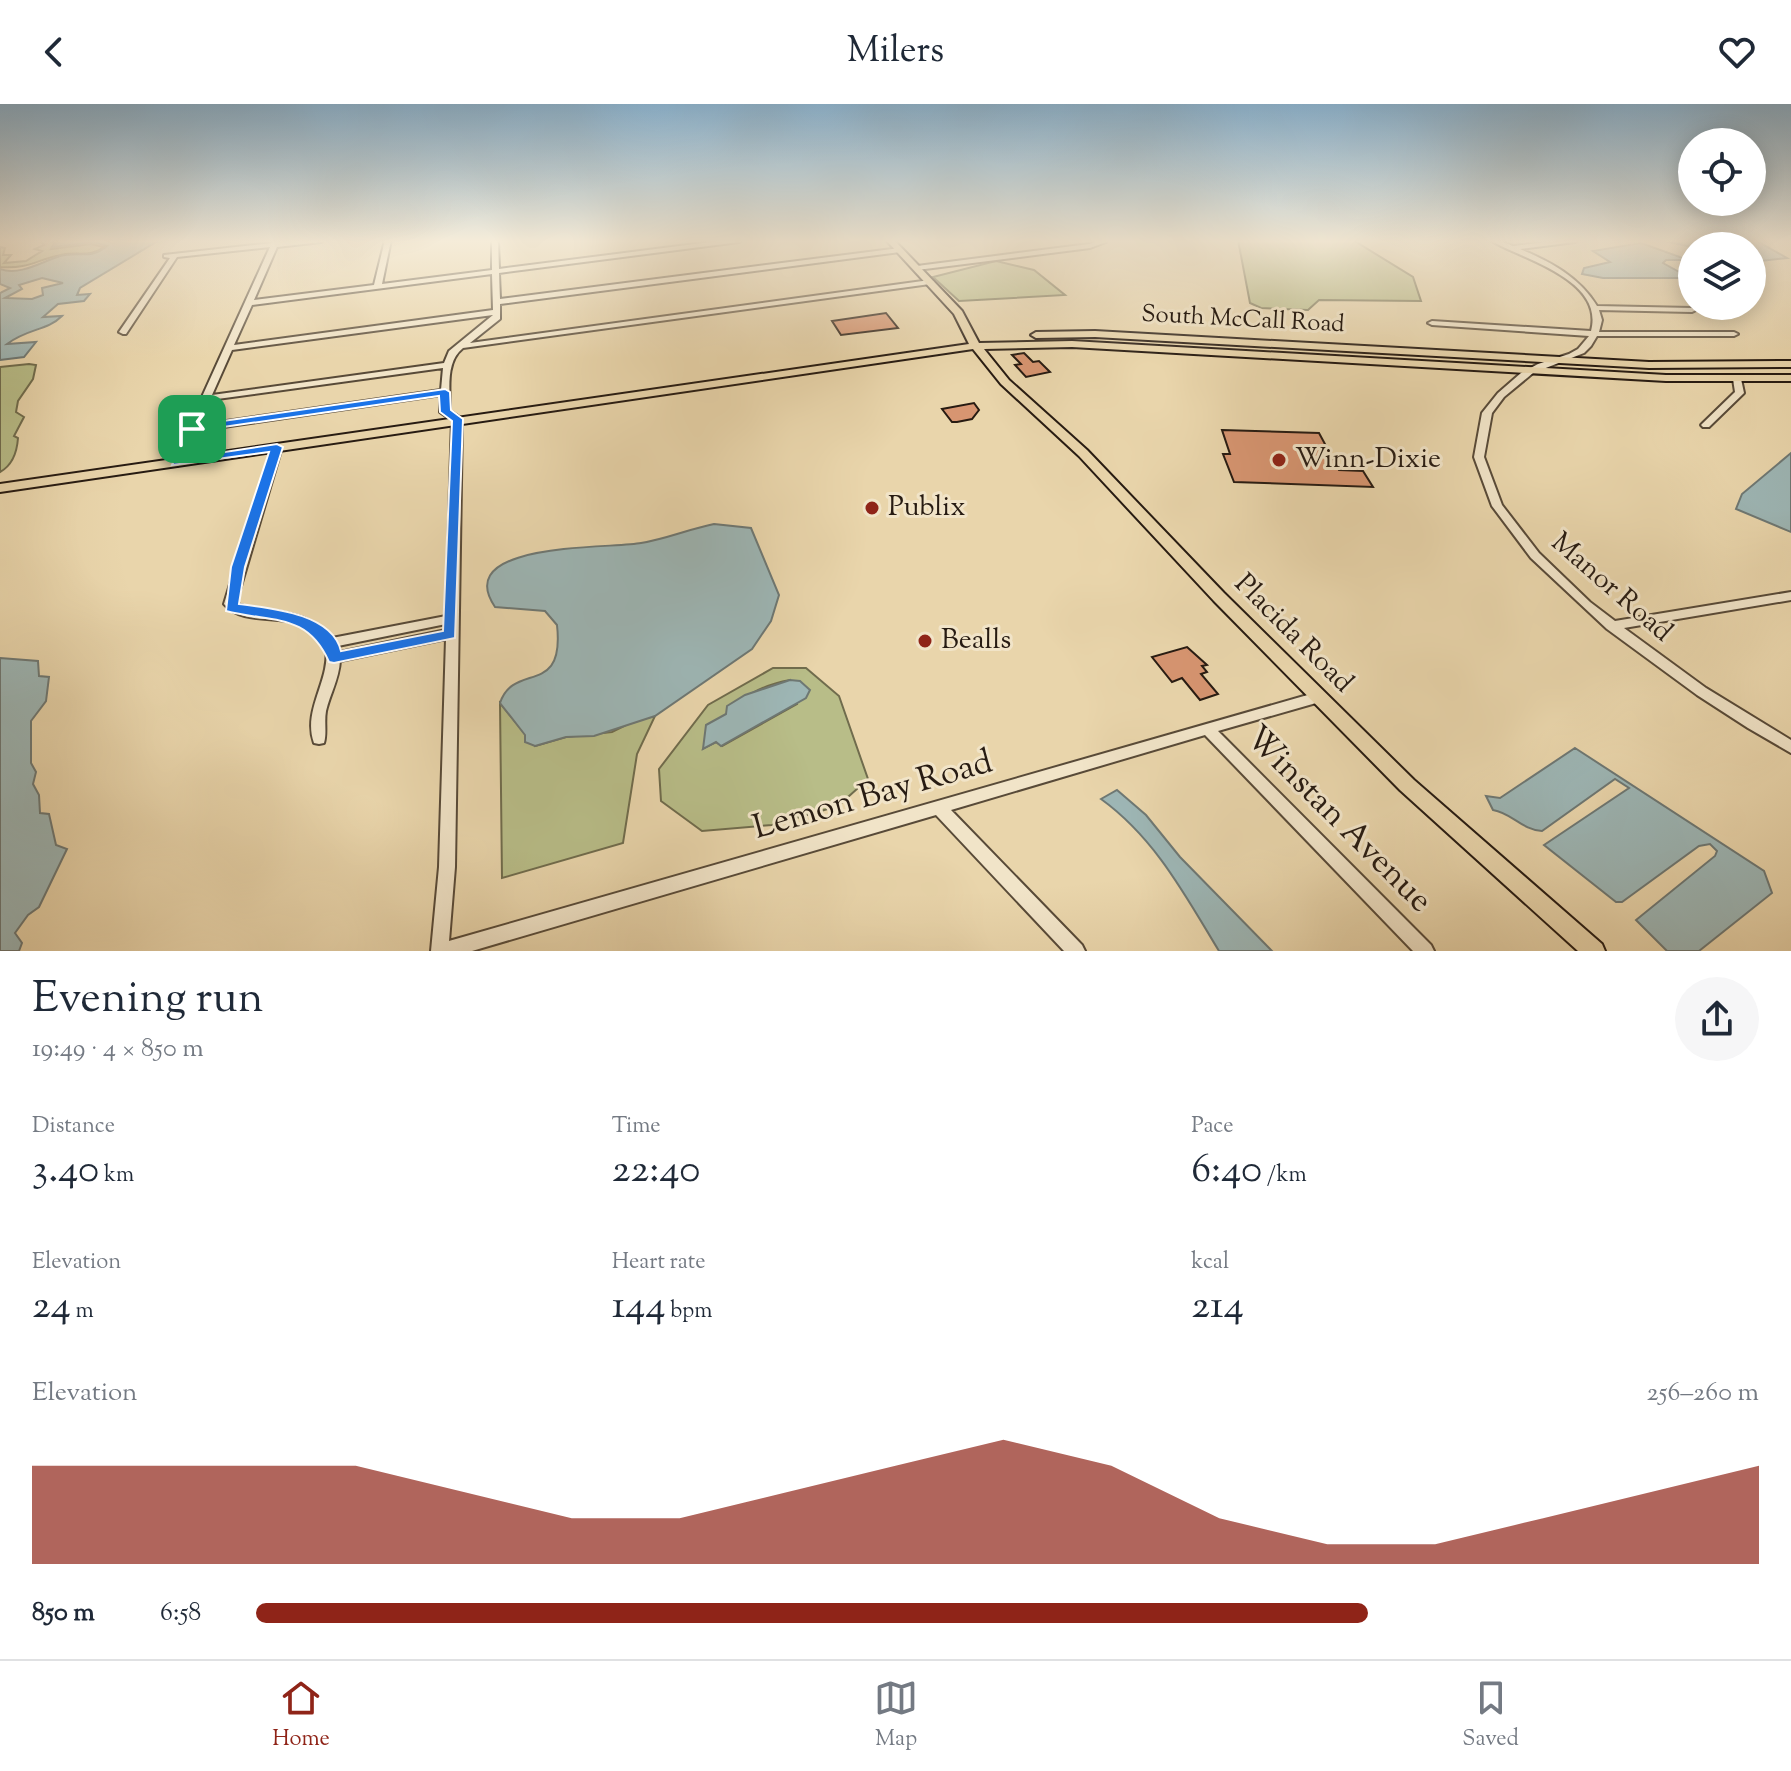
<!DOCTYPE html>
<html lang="en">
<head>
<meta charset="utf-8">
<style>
	body { margin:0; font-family:"Sorts Mill Goudy",serif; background:#f6f6f7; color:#1f2937; height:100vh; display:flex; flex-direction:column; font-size:30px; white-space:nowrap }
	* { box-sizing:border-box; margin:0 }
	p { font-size:26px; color:#747a83 }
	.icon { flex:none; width:44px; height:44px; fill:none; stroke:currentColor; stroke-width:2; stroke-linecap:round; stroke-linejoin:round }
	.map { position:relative; height:847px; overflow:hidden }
	.drawer { display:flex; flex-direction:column; background:#fff; flex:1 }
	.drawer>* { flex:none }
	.buttons { position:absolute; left:1678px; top:24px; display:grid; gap:16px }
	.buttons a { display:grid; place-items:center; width:88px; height:88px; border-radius:50%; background:#fff; box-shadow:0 4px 20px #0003; font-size:40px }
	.pin { position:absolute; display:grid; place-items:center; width:68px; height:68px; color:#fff; margin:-34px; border-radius:16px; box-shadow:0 4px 12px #0006 }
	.round { display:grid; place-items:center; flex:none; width:84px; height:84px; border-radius:42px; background:#f6f6f7 }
	.summary { display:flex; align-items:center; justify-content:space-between; height:136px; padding:0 32px }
	h1 { font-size:44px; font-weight:600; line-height:60px }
	.figures { display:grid; grid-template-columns:repeat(3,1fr); gap:12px; height:136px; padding:8px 32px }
	.figures div { display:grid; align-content:center }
	.figures b { font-size:40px; font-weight:600 }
	.figures small { font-size:22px; font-weight:400 }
	.figures p { font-size:22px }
	.chart { height:224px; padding:16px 32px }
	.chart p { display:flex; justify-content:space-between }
	.chart svg { width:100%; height:144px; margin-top:8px; fill:#8f2418; opacity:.7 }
	ul { padding:0 32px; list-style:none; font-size:26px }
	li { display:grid; grid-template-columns:128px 96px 1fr; align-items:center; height:60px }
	li i { height:20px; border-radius:10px; background:#8f2418 }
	header { display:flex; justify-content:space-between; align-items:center; height:104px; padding:0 32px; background:#fff; font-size:36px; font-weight:600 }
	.menu { display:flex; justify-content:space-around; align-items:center; height:112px; border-top:2px solid #e0e1e3; background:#fff; font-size:22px; color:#747a83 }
	.menu a { display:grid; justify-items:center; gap:4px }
	.menu .current { color:#8f2418 }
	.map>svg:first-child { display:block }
</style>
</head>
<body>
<header><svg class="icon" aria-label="back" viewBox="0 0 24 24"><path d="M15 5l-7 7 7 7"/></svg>Milers<svg class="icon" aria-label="heart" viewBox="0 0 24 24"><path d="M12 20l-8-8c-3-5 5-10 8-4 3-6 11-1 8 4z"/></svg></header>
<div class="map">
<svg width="1791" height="847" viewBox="0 0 1791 847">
	<rect width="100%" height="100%" fill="#e9d5ab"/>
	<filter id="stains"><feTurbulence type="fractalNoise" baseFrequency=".0025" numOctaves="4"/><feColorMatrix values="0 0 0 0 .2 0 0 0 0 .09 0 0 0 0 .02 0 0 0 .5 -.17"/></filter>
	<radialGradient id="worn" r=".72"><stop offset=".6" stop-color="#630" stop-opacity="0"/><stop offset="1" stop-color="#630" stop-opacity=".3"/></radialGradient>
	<g fill="#b8bd88" stroke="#706c4d" stroke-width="2" fill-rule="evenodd">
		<path d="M39,136L55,138L51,145L91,140L104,143C89,154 78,147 61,151C35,156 30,165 0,163V143L5,144L3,151H11L4,159L26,157L42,147L35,145L44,141Z"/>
		<polygon points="1238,136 1353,136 1413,173 1421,197 1319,196 1308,206 1261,204 1250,199"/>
		<polygon points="996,157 1034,166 1065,191 959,197 933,173"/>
		<path d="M29,260L36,261L33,275L18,297L16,308L24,313L14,332L18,334C17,348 13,361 0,368V263Z"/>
		<path d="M773,564H806L839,592L868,675L838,702L772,721L702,727L661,697L659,665L708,601ZM790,576L797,600L722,642L716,638L704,644C729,606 742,585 790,576Z"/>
		<polygon points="500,599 535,642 566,633 612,628 634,617 655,612 637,650 623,739 502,774"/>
	</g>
	<g fill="#9db6b5" stroke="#6e7874" stroke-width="2" fill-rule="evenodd">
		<path d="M53,136H174L156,138L80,184L77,191L90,190L84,197L58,200L43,213L62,212C47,227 28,224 7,240L36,238L24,253L0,256V189L10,184L0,180V165C20,172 41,158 60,152C78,147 91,156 107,142L93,138L53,143L59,138ZM42,174L63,179L42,184L43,191L32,195L5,194L22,185L19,181Z"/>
		<polygon points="1660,136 1771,136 1757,137 1787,154 1752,158 1752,142 1692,143"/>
		<polygon points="1641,139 1688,156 1666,156 1663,159 1690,174 1603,174 1582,170 1584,164 1610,158 1593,147"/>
		<polygon points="1791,349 1791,428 1736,405 1742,390"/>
		<path d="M714,420L751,424L779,491L771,517L752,545L655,612L594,632L566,633L535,642L525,638V631L500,599C514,557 565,594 557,521L545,507L495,503C450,437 611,445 641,439C666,435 689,425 714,420Z"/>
		<polygon points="0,554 38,557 39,572 49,573 46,597 31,617 31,659 36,668 33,680 39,691 40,709 49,710 56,741 67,745 39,803 28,811 15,829 22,839 19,847 0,847"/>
		<polygon points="790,576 800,577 810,586 806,594 721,642 716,638 703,645 706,621 726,610 727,602 745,591"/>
		<path d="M1575,644L1764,767L1772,789L1699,847H1667L1636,816L1715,752L1717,747L1710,740L1699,742L1622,798H1616L1544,741L1629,684L1615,675L1542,727C1522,726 1512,709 1493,706L1486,692L1500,694Z"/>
		<path d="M1117,686L1146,711L1180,753L1272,847H1219C1185,791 1155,734 1101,695Z"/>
	</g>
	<g fill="#d79571" stroke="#271b12" stroke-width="2">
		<polygon points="886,209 898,224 841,231 832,217"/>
		<polygon points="1024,249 1033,258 1039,257 1050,268 1026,273 1015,261 1021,260 1012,251"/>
		<polygon points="974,299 979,306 972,315 957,318 952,318 942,305"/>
		<polygon points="1222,326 1319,329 1339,366 1363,367 1373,383 1234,378 1223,350 1230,350"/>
		<polygon points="1187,543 1207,561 1202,562 1207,568 1201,570 1218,590 1200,596 1182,574 1172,578 1152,553"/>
	</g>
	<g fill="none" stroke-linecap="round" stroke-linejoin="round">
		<g stroke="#584a38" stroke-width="4">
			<g id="minor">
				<path d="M274,136H280L279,138L306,136H324L321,138L277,143L254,196L374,181L385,136H391L382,180L492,166V136H498L499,165L726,136H742L739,138L499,169L500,195L900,144L903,146L900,148L500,200V215L470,239L930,176L934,178L930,180L463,244C445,258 450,286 450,307L462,315L455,763L449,837L1318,588L1323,589L1325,593L1323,597L1218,627L1431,841L1434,847H1413L1205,631L951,706L1082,841L1085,847H1064L936,711L472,847H431L439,763L446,535L340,557C339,575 330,590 326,607C324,618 327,629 324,639L319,640L314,639C302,606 331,576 326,543C318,534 308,523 296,519C274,512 241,520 224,500L272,343L277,340L282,343L236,499C246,504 257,505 268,506C296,510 312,513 332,534L446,512L452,316L440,308L441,291L196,327L182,359L177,362L172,359L270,143L177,153L126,230H123L119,228L170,154L164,153V151L272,139ZM492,170L493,206L234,241L252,201ZM493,211L449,247L444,259L212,291L232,246ZM443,264L441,286L199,321L210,296ZM446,520V526L340,548L338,542Z"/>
				<polygon points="1098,136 1104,136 1106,138 1090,144 917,166 913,164 917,162 1089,140 1099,137"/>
				<path d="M1490,136H1498L1513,142L1563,136H1578L1575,138L1520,145C1551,158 1579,173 1597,202L1692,204L1696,206L1692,208L1599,206L1602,216L1599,228H1734L1738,230L1734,232H1597L1591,242L1584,249L1533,269L1504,293L1492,309L1484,353L1502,401L1539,449L1590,498L1615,517L1791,488V496L1624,524L1706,584L1791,636V649L1748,624L1697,591L1607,525L1531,454L1492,402L1474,353L1482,309L1498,289L1521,269L1538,260L1569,250L1578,245L1589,232L1432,221L1428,219L1432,217L1591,227C1605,175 1521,155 1490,136Z"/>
				<polygon points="1737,272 1741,275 1744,289 1709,323 1703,323 1701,321 1703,319 1735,288 1733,275"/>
			</g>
		</g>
		<g stroke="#271b12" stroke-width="4">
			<g id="major">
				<polygon points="886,136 894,136 962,207 979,239 1072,237 1666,271 1791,271 1791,277 1666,277 1072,243 984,245 1009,276 1087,346 1224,489 1414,676 1602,840 1605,847 1578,847 1400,686 1214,497 1079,352 1001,280 973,245 0,388 0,380 969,240 954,210"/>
				<polygon points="1095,227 1649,258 1791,257 1791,263 1649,264 1095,233 1036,234 1031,231 1036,228"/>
			</g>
		</g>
		<use href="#minor" fill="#f1e4c8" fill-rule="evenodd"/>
		<use href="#major" fill="#e9d5ab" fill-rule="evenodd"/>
	</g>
	<linearGradient id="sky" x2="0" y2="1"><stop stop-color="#8ab5d4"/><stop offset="0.54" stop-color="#f5ecd9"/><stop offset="1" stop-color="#f5ecd9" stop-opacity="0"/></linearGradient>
	<rect width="1791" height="254" fill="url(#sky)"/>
	<path fill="#1a73e8" stroke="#fff" stroke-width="2" fill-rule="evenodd" d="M445,285L450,288L451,306L463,315L455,534L334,559L329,558C307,508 272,519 226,507L231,463L269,348L172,361L188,322ZM439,292L440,308L452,317L443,527L341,547C332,509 270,504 239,500L245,463L283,343L277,340L185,354L196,327Z"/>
	<g fill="#8f2418" stroke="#f1e4c8" stroke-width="3">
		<circle cx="1279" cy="356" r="8"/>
		<circle cx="872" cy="404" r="8"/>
		<circle cx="925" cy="537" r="8"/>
	</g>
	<g text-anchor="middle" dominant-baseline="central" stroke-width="6" stroke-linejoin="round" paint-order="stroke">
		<g font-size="24" fill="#271b12" stroke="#f1e4c8">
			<text transform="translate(1243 216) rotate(3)">South McCall Road</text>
		</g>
		<g font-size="28" fill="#271b12" stroke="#f1e4c8" text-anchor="start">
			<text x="1295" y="356">Winn-Dixie</text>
			<text x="888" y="404">Publix</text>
			<text x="941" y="537">Bealls</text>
		</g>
		<g font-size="28" fill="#271b12" stroke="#f1e4c8">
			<text transform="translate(1611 484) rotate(41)">Manor Road</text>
			<text transform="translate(1293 530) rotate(45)">Placida Road</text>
		</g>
		<g font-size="34" fill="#271b12" stroke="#f1e4c8">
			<text transform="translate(873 692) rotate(-16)">Lemon Bay Road</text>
			<text transform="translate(1338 716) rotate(45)">Winstan Avenue</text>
		</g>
	</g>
	<rect width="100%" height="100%" filter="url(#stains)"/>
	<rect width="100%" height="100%" fill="url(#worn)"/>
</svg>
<div class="buttons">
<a><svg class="icon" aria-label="locate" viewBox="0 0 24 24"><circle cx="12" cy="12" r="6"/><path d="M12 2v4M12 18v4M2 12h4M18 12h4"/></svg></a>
<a><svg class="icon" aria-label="layers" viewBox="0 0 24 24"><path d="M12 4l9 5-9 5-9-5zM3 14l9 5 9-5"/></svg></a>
</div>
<div class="pin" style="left:192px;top:325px;background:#1e9e55"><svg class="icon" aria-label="arrive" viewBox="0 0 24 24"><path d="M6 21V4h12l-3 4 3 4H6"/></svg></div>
</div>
<section class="drawer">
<div class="summary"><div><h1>Evening run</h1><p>19:49 · 4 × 850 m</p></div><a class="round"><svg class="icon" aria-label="share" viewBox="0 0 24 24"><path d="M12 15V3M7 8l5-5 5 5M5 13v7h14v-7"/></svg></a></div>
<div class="figures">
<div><p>Distance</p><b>3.40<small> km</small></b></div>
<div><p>Time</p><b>22:40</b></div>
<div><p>Pace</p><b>6:40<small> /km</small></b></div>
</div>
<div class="figures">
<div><p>Elevation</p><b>24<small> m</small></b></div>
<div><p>Heart rate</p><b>144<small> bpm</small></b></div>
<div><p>kcal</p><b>214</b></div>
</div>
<div class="chart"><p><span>Elevation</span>256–260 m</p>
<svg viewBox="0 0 160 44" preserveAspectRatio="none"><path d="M0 44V14L10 14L20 14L30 14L40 22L50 30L60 30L70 22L80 14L90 6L100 14L110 30L120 38L130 38L140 30L150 22L160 14V44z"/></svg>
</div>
<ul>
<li><b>850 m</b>6:58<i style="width:74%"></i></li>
</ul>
</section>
<nav class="menu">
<a class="current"><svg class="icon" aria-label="home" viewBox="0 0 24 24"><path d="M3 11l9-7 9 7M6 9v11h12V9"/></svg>Home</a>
<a><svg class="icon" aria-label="map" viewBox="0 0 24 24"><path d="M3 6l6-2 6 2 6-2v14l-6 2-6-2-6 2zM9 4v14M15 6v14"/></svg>Map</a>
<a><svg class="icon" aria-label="saved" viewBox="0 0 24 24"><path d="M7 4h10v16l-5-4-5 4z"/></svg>Saved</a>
</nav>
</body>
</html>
